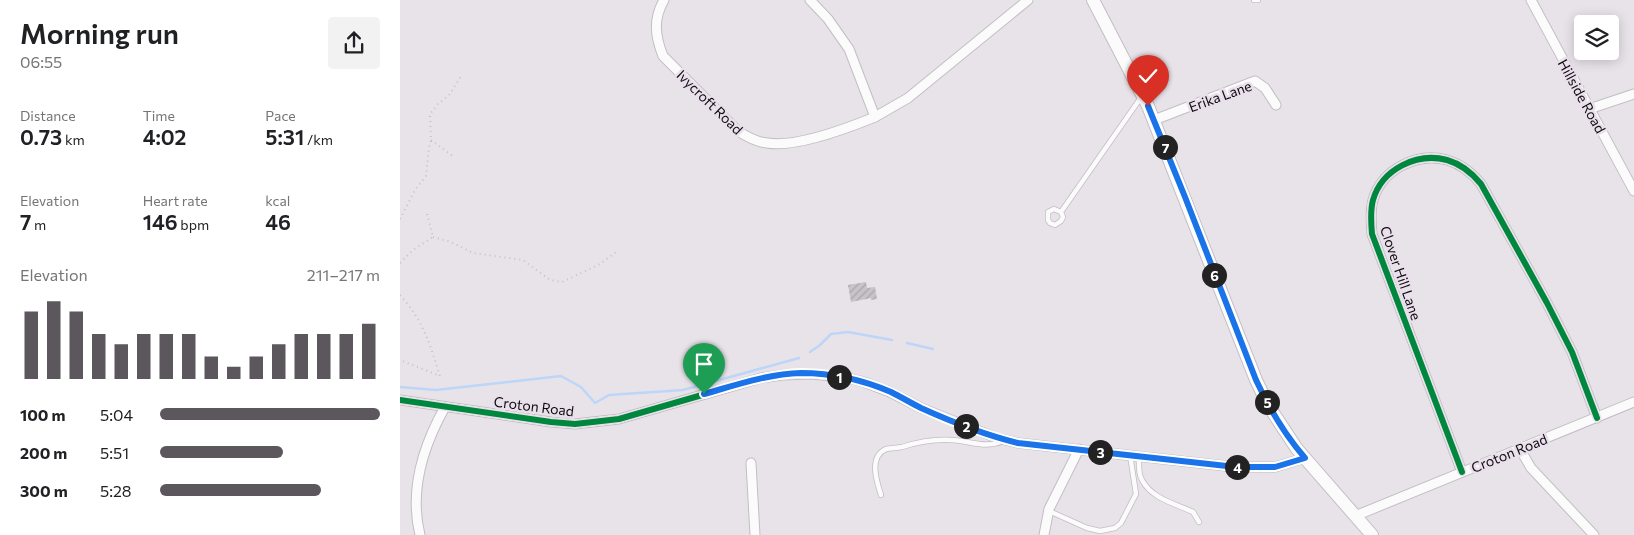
<!DOCTYPE html>
<html lang="en">
<head>
<meta charset="utf-8">
<style>
	body { margin:0; font-family:Commissioner,sans-serif; background:#f2f2f2; color:#202124; height:100vh; display:flex; flex-direction:column; font-size:19px; white-space:nowrap }
	* { box-sizing:border-box; margin:0 }
	p { font-size:16px; color:#757577 }
	.icon { flex:none; width:28px; height:28px; fill:none; stroke:currentColor; stroke-width:2; stroke-linecap:round; stroke-linejoin:round }
	.map { position:relative; flex:1; overflow:hidden }
	.details { display:flex; flex-direction:column; background:#fff; width:400px }
	.details>* { flex:none }
	.controls { position:absolute; left:1174px; top:15px; display:grid; gap:10px }
	.controls a { display:grid; place-items:center; width:45px; height:45px; border-radius:5px; background:#fff; box-shadow:0 2px 12px #0003; font-size:25px }
	.pin { position:absolute; display:grid; place-items:center; width:42px; height:42px; color:#fff; margin:-51px -21px; border-radius:50% 50% 50% 0; rotate:-45deg; box-shadow:0 0 5px #0007 }
	.pin .icon { rotate:45deg }
	.km { position:absolute; width:25px; height:25px; margin:-12px; border-radius:50%; background:#222; color:#fff; font-size:14px; line-height:25px; text-align:center }
	.round { display:grid; place-items:center; flex:none; width:52px; height:52px; border-radius:5px; background:#f2f2f2 }
	.overview { display:flex; align-items:center; justify-content:space-between; height:85px; padding:0 20px }
	h1 { font-size:28px; font-weight:600; line-height:38px }
	.stats { display:grid; grid-template-columns:repeat(3,1fr); gap:8px; height:85px; padding:5px 20px }
	.stats div { display:grid; align-content:center }
	.stats b { font-size:21px; font-weight:600 }
	.stats small { font-size:14px; font-weight:400 }
	.stats p { font-size:14px }
	.chart { height:140px; padding:10px 20px }
	.chart p { display:flex; justify-content:space-between }
	.chart svg { width:100%; height:90px; margin-top:5px; stroke:#5b575c; stroke-width:6 }
	ul { padding:0 20px; list-style:none; font-size:16px }
	li { display:grid; grid-template-columns:80px 60px 1fr; align-items:center; height:38px }
	li i { height:12px; border-radius:6px; background:#5b575c }
	main { display:flex; flex:1; min-height:0 }
	.map>svg:first-child { display:block }
</style>
</head>
<body>
<main>
<section class="details">
<div class="overview"><div><h1>Morning run</h1><p>06:55</p></div><a class="round"><svg class="icon" aria-label="share" viewBox="0 0 24 24"><path d="M12 15V3M7 8l5-5 5 5M5 13v7h14v-7"/></svg></a></div>
<div class="stats">
<div><p>Distance</p><b>0.73<small> km</small></b></div>
<div><p>Time</p><b>4:02</b></div>
<div><p>Pace</p><b>5:31<small> /km</small></b></div>
</div>
<div class="stats">
<div><p>Elevation</p><b>7<small> m</small></b></div>
<div><p>Heart rate</p><b>146<small> bpm</small></b></div>
<div><p>kcal</p><b>46</b></div>
</div>
<div class="chart"><p><span>Elevation</span>211–217 m</p>
<svg viewBox="0 0 160 44" preserveAspectRatio="none"><path d="M5 44V11M15 44V6M25 44V11M35 44V22M45 44V27M55 44V22M65 44V22M75 44V22M85 44V33M95 44V38M105 44V33M115 44V27M125 44V22M135 44V22M145 44V22M155 44V17"/></svg>
</div>
<ul>
<li><b>100 m</b>5:04<i style="width:100%"></i></li>
<li><b>200 m</b>5:51<i style="width:56%"></i></li>
<li><b>300 m</b>5:28<i style="width:73%"></i></li>
</ul>
</section>
<div class="map">
<svg width="1234" height="535" viewBox="0 0 1234 535">
	<defs>
		<pattern id="building-hatch" width="6" height="6" patternUnits="userSpaceOnUse" patternTransform="scale(1.25)"><rect width="6" height="6" fill="#c7c3c7"/><path d="M-1 1l2-2M0 6l6-6M5 7l2-2" fill="none" stroke="#aaa6aa"/></pattern>
	</defs>
	<rect width="100%" height="100%" fill="#e8e3e9"/>
	<g fill="none" stroke-linecap="round" stroke-linejoin="round">
		<g stroke="#bdd6f8" stroke-width="2.5">
			<polyline points="507,343 533,349"/>
			<polyline points="410,352 420,345 431,334 448,332 492,340"/>
			<polyline points="0,387 36,390 161,376 181,387 195,403 209,395 283,390 399,358"/>
		</g>
	</g>
	<polygon fill="url(#building-hatch)" points="466,282 467,288 475,287 477,299 471,300 471,298 451,302 448,285"/>
	<g fill="none" stroke-linecap="round" stroke-linejoin="round">
		<g stroke="#c2bec3" stroke-width="6">
			<g id="lane">
				<polyline points="854,0 858,0"/>
				<polyline points="661,212 654,209 648,212 648,220 650,223 655,225 661,221 663,217 661,212 742,96"/>
				<path d="M739,456C739,463 738,474 742,480C752,499 776,504 793,512L799,522"/>
				<path d="M481,495C477,482 468,457 486,449C491,448 497,448 502,447C518,442 535,439 551,440C572,441 584,449 604,441"/>
				<polyline points="649,511 687,528 700,531 715,528 721,523 736,494 730,455"/>
			</g>
		</g>
		<g stroke="#c2bec3" stroke-width="11">
			<g id="street">
				<path d="M264,0C253,19 255,36 263,56L338,131C347,137 357,142 367,143C396,148 448,128 475,117L449,49L428,19L410,0"/>
				<polyline points="1131,0 1234,191"/>
				<polyline points="1189,109 1234,94"/>
				<polyline points="475,117 508,98 628,0"/>
				<polyline points="754,120 855,81 865,88 876,105"/>
				<polyline points="0,400 151,422 175,424 219,419 361,378 382,375 411,374 444,377 464,382 490,392 521,408 597,438 618,443 835,467 875,467 905,458"/>
				<polyline points="1120,449 1131,468 1194,535"/>
				<polyline points="351,463 355,535"/>
				<path d="M1062,472L972,234C971,223 970,211 973,200C982,169 1017,152 1047,160C1061,164 1072,173 1081,184L1147,303L1172,352L1197,418"/>
				<polyline points="955,516 1234,402"/>
				<path d="M20,535C9,490 23,446 45,407"/>
				<polyline points="644,535 649,509 679,449"/>
			</g>
		</g>
		<g stroke="#c2bec3" stroke-width="14">
			<polyline id="secondary" points="693,0 748,106 856,380 868,405 897,449 972,535"/>
		</g>
		<g stroke="#c4c2c4" stroke-width="2" stroke-dasharray="1 4" stroke-linecap="butt">
			<polyline points="31,140 54,157"/>
			<polyline points="0,219 15,190 26,176 29,147 31,142 30,114 38,104 49,95 62,75"/>
			<polyline points="33,237 51,242 73,253 123,260 150,280 162,282 200,264 216,252"/>
			<polyline points="0,263 13,250 33,237 27,214"/>
			<path d="M0,295C24,322 29,342 40,376L0,360"/>
		</g>
		<use href="#lane" stroke="#fcfbfc" stroke-width="4.5"/>
		<use href="#street" stroke="#fcfbfc" stroke-width="9"/>
		<use href="#secondary" stroke="#fcfbfc" stroke-width="12"/>
		<g stroke="#eae0ec" stroke-width="9">
			<g id="cycleway">
				<polyline points="0,400 151,422 175,424 219,419 361,378 382,375 411,374 444,377 464,382 490,392 521,408 597,438 618,443 835,467 875,467 905,458"/>
				<path d="M1062,472L972,234C971,223 970,211 973,200C982,169 1017,152 1047,160C1061,164 1072,173 1081,184L1147,303L1172,352L1197,418"/>
			</g>
		</g>
		<use href="#cycleway" stroke="#00873e" stroke-width="6"/>
	</g>
	<g fill="none" stroke-linecap="round" stroke-linejoin="round">
		<g stroke="#fff" stroke-width="10">
			<path id="route" d="M304,394C336,385 368,374 401,373C431,373 463,380 491,392C501,397 511,403 521,408C552,422 585,435 618,443L836,467H875L905,458C884,434 869,408 856,380L785,197L748,106"/>
		</g>
		<use href="#route" stroke="#1a73e8" stroke-width="6"/>
	</g>
	<g text-anchor="middle" dominant-baseline="central" stroke-width="5" stroke-linejoin="round" paint-order="stroke">
		<g font-size="14" fill="#0f0c10" stroke="#eae0ec">
			<text transform="translate(820 96) rotate(-20)">Erika Lane</text>
			<text transform="translate(1182 96) rotate(61)">Hillside Road</text>
			<text transform="translate(310 102) rotate(44)">Ivycroft Road</text>
			<text transform="translate(1001 273) rotate(71)">Clover Hill Lane</text>
			<text transform="translate(134 406) rotate(7)">Croton Road</text>
			<text transform="translate(1109 453) rotate(-22)">Croton Road</text>
		</g>
	</g>
</svg>
<div class="controls">
<a><svg class="icon" aria-label="layers" viewBox="0 0 24 24"><path d="M12 4l9 5-9 5-9-5zM3 14l9 5 9-5"/></svg></a>
</div>
<div class="pin" style="left:304px;top:394px;background:#1e9e55"><svg class="icon" aria-label="arrive" viewBox="0 0 24 24"><path d="M6 21V4h12l-3 4 3 4H6"/></svg></div>
<div class="pin" style="left:748px;top:106px;background:#d93025"><svg class="icon" aria-label="check" viewBox="0 0 24 24"><path d="M5 12l5 5 9-10"/></svg></div>
<b class="km" style="left:439px;top:377px">1</b>
<b class="km" style="left:566px;top:426px">2</b>
<b class="km" style="left:700px;top:452px">3</b>
<b class="km" style="left:837px;top:467px">4</b>
<b class="km" style="left:867px;top:402px">5</b>
<b class="km" style="left:814px;top:275px">6</b>
<b class="km" style="left:765px;top:147px">7</b>
</div>
</main>
</body>
</html>
